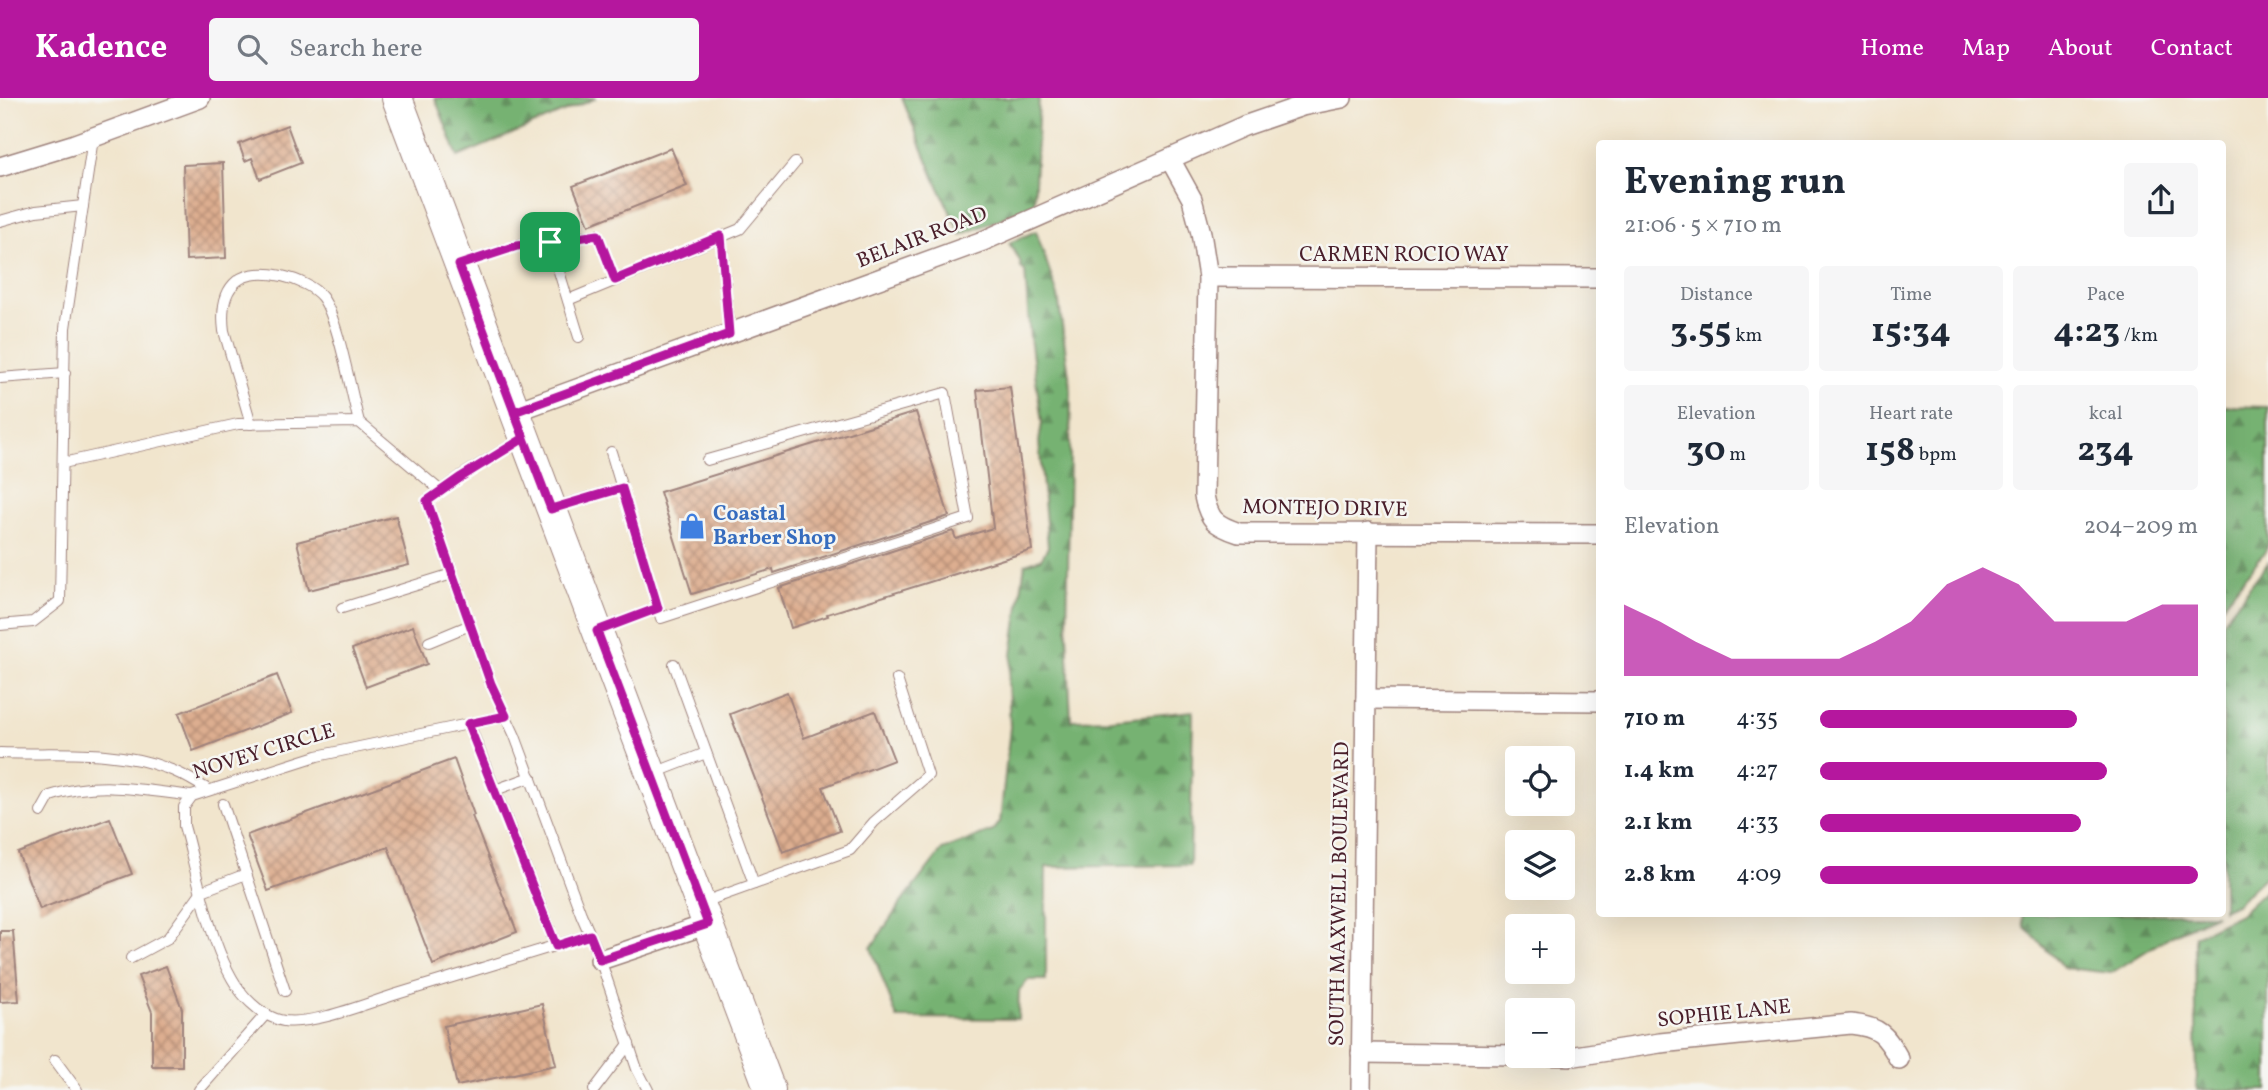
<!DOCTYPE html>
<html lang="en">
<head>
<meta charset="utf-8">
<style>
	body { margin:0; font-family:Vollkorn,serif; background:#f6f6f7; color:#1f2937; height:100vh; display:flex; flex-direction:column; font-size:26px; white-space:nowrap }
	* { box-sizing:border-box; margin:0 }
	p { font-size:23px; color:#747a83 }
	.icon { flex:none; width:38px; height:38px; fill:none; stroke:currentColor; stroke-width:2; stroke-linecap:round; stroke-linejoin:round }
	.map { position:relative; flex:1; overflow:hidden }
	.side { position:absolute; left:1596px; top:42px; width:630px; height:777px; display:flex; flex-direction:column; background:#fff; border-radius:7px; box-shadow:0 7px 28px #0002 }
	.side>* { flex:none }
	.controls { position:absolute; left:1505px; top:648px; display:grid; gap:14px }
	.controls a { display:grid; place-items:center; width:70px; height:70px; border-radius:7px; background:#fff; box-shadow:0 7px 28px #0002; font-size:35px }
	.pin { position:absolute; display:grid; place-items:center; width:60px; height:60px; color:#fff; margin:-30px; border-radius:14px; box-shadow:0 4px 10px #0006 }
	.round { display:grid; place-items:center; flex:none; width:74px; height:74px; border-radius:7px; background:#f6f6f7 }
	.summary { display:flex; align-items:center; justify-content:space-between; height:119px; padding:0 28px }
	h1 { font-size:38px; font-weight:700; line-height:52px }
	.stats { display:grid; grid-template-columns:repeat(3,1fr); gap:10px; height:119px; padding:7px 28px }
	.stats div { display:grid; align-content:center; border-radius:7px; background:#f6f6f7; text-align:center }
	.stats b { font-size:35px; font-weight:700 }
	.stats small { font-size:19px; font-weight:400 }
	.stats p { font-size:19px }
	.chart { height:196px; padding:14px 28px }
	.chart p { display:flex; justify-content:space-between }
	.chart svg { width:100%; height:126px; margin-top:7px; fill:#b5179e; opacity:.7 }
	ul { padding:0 28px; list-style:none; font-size:23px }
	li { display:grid; grid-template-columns:112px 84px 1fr; align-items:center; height:52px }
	li i { height:18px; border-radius:9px; background:#b5179e }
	header { display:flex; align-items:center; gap:42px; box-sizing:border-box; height:98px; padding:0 35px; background:#b5179e; color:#fff }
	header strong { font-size:33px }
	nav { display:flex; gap:38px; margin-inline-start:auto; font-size:24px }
	.search { width:490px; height:63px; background:#f6f6f7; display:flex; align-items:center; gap:18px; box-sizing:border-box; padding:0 24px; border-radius:7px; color:#747a83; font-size:26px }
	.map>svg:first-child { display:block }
</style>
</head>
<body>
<header>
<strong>Kadence</strong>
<div class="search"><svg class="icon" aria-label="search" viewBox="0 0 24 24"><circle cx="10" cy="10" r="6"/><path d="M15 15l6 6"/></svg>Search here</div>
<nav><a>Home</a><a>Map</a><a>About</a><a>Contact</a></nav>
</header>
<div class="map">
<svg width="2268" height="992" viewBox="0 0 2268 992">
	<defs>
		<pattern id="forest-firs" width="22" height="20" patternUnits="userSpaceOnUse" patternTransform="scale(1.75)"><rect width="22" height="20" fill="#76b272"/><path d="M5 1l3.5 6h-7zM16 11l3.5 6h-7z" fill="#63905e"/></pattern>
		<pattern id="building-cross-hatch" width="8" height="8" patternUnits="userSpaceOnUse" patternTransform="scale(1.75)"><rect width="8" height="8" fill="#ddae90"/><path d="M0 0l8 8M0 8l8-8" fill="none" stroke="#b58d76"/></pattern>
	</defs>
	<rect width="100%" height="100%" fill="#f6f6f2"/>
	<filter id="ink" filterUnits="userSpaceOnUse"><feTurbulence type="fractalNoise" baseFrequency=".0143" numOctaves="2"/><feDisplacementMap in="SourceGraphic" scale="14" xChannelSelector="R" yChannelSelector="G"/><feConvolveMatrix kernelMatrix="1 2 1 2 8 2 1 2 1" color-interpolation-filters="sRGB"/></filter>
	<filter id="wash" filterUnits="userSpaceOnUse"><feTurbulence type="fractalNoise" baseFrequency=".00686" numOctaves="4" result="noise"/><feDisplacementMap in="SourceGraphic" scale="28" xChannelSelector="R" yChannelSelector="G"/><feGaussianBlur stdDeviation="1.57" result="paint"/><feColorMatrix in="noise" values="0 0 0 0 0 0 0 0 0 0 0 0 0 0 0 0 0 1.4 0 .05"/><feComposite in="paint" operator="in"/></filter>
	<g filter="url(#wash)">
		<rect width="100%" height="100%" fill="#f1e5cd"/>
		<g fill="url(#forest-firs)" stroke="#60684e" stroke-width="2">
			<polygon points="435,0 596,0 458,59"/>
			<polygon points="902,0 1039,0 1034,107 961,137 934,79"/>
			<polygon points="1036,133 1058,198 1071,292 1067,535 1071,622 1112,621 1193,613 1190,767 1046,769 1046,882 1028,882 1019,893 1018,921 897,920 871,850 901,805 942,752 993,733 1000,724 1010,629 1008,584 1025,466 1041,461 1048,449 1039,344 1042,324 1030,240 1025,173 1021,170 1020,163 1009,145"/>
			<polygon points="2222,308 2268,309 2268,445 2266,452 2223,507"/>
			<polygon points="2268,465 2268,776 2236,806 2223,812 2223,523"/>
			<polygon points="2268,790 2268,992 2197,992 2195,838 2240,816"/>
			<polygon points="2022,816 2216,816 2172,837 2111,875 2064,870 2024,828"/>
		</g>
		<g id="blocks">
			<g fill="url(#building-cross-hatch)">
				<polygon points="287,27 301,65 260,81 252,60 245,63 239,46"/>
				<polygon points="671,50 687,88 589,127 573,88"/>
				<polygon points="223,65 226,160 186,162 183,67"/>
				<polygon points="1010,289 1032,452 827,516 828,518 791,530 779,490 953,433 956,441 993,430 977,292"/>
				<polygon points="916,314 949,418 774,475 773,471 692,496 660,394"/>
				<polygon points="396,418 409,467 309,492 297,444"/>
				<polygon points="413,528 427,566 366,589 352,551"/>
				<polygon points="277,577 292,615 193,653 179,615"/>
				<polygon points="787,594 804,640 875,613 894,662 823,689 840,733 783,754 730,616"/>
				<polygon points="454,661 474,717 472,718 517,834 433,867 388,749 268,793 247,737"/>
				<polygon points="110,720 132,776 40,811 18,755"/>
				<polygon points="0,833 13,833 19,903 0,904"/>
				<polygon points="166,868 182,911 182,968 152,968 152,914 138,878"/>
				<polygon points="542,906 556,967 457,988 444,928"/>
			</g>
		</g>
	</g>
	<g filter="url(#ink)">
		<use href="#blocks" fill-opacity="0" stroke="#9e827c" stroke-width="2"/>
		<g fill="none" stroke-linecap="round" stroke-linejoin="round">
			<g stroke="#9e827c" stroke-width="12">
				<g id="lane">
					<polyline points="0,123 36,113 83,108"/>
					<polyline points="721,138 729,236"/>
					<polyline points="550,144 579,239"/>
					<polyline points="461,166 517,148 598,137 615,182"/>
					<polyline points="568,202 740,131 795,65"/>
					<polyline points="0,280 65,275"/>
					<path d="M251,326L224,233C222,217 222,195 237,183C257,167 307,180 322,199C338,220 351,295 359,324"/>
					<polyline points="521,342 461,378 427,403 491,586 515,638 581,816 598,855 637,971 648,992"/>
					<polyline points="611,354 661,520 968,420 945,295 707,362"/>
					<polyline points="63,365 238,326 359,324 441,393"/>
					<polyline points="556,409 622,390"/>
					<polyline points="342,510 452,476"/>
					<polyline points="0,527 33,524 60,503 65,230 93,40"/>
					<polyline points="599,532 658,510"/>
					<polyline points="429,544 470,527"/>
					<polyline points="674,566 754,786"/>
					<path d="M506,618L317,658L192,698L184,709V728C198,777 213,871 251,905C259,913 272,921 284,923C315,927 367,905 397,896C461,876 526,857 590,837"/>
					<polyline points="469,626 556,848"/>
					<path d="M0,655C54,657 114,650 166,670C182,675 195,684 209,692"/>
					<polyline points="654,675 706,655"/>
					<polyline points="495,692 531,679"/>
					<polyline points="223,706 285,893"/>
					<path d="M41,714L50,698C97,682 144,692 192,698"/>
					<polyline points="701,805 850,752 874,724 928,677 897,581"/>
					<polyline points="131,860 168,840 202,793 246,776"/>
					<polyline points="55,962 77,992"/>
					<polyline points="199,992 266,916"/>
					<polyline points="594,992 629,946"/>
				</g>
			</g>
			<g stroke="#9e827c" stroke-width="22">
				<g id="street">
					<path d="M1170,61L1192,101L1201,135L1208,179L1204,398C1209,422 1215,427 1239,435L1600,436"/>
					<polyline points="0,69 72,47 200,0"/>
					<polyline points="1208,179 1600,180"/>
					<polyline points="514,314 983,143 1244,28 1302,8 1342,0"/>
					<polyline points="1366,601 1600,603"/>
					<polyline points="600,862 708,826"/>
					<polyline points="1361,955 1517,957"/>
					<path d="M1537,957L1575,958L1660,945L1851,926C1880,929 1886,937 1899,961"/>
					<polyline points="1361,992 1368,434"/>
				</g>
			</g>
			<g stroke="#9e827c" stroke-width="32">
				<polyline id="primary" points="397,0 770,992"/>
			</g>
			<use href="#lane" stroke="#fff" stroke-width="10"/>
			<use href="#street" stroke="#fff" stroke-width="19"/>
			<use href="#primary" stroke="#fff" stroke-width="30"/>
		</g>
	</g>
	<g fill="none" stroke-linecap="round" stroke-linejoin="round" filter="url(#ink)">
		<g stroke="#fff" stroke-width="14">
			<path id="route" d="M550,144L517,148L459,167C481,224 502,282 524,340L461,379L427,403L491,586L506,618L468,626L556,848L590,837L600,862L708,826L597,533L658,510L622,390L551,411L514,314L729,236L721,138L615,182L598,137L550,144"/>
		</g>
		<use href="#route" stroke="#b5179e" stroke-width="9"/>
	</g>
	<defs>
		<g id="shop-bare" transform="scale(2.1)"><path d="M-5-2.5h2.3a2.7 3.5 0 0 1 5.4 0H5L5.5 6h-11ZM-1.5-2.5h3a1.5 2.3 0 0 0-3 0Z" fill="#3f7fe0" stroke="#f6f6f2" stroke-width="2.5" paint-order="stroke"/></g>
	</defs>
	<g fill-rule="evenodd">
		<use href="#shop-bare" x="692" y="428"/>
	</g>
	<g text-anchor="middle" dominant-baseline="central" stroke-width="5" stroke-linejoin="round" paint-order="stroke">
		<g font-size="21" fill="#4a1f2b" stroke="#f6f6f2">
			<text transform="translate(922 140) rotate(-21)">BELAIR ROAD</text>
			<text x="1404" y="157">CARMEN ROCIO WAY</text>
			<text transform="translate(1325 411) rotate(1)">MONTEJO DRIVE</text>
			<text transform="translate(264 654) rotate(-17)">NOVEY CIRCLE</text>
			<text transform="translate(1340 796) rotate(-89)">SOUTH MAXWELL BOULEVARD</text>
			<text transform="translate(1724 916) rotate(-6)">SOPHIE LANE</text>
		</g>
		<g font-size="21" font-weight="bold" fill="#366cbe" stroke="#f6f6f2" text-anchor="start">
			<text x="713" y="416">Coastal<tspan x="713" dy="24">Barber Shop</tspan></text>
		</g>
	</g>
</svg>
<div class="controls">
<a><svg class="icon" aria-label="locate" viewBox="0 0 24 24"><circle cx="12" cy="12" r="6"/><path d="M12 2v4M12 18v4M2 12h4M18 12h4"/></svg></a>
<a><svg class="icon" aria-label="layers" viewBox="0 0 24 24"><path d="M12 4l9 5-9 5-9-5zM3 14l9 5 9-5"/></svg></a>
<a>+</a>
<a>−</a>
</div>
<div class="pin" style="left:550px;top:144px;background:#1e9e55"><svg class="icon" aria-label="arrive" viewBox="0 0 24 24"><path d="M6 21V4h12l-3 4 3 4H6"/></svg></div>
<section class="side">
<div class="summary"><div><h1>Evening run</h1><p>21:06 · 5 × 710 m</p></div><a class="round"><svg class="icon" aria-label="share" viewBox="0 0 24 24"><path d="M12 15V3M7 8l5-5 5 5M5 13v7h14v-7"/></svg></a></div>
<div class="stats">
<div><p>Distance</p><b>3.55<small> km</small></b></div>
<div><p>Time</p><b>15:34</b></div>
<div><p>Pace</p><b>4:23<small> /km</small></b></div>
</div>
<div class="stats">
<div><p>Elevation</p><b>30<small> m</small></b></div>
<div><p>Heart rate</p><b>158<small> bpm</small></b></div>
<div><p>kcal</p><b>234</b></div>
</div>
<div class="chart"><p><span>Elevation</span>204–209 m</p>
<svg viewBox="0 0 160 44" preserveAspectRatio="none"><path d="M0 44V19L10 25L20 32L30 38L40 38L50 38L60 38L70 32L80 25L90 12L100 6L110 12L120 25L130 25L140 25L150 19L160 19V44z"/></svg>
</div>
<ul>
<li><b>710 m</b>4:35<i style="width:68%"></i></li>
<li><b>1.4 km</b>4:27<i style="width:76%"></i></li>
<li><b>2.1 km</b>4:33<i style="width:69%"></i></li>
<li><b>2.8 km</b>4:09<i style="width:100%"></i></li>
</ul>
</section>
</div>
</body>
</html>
